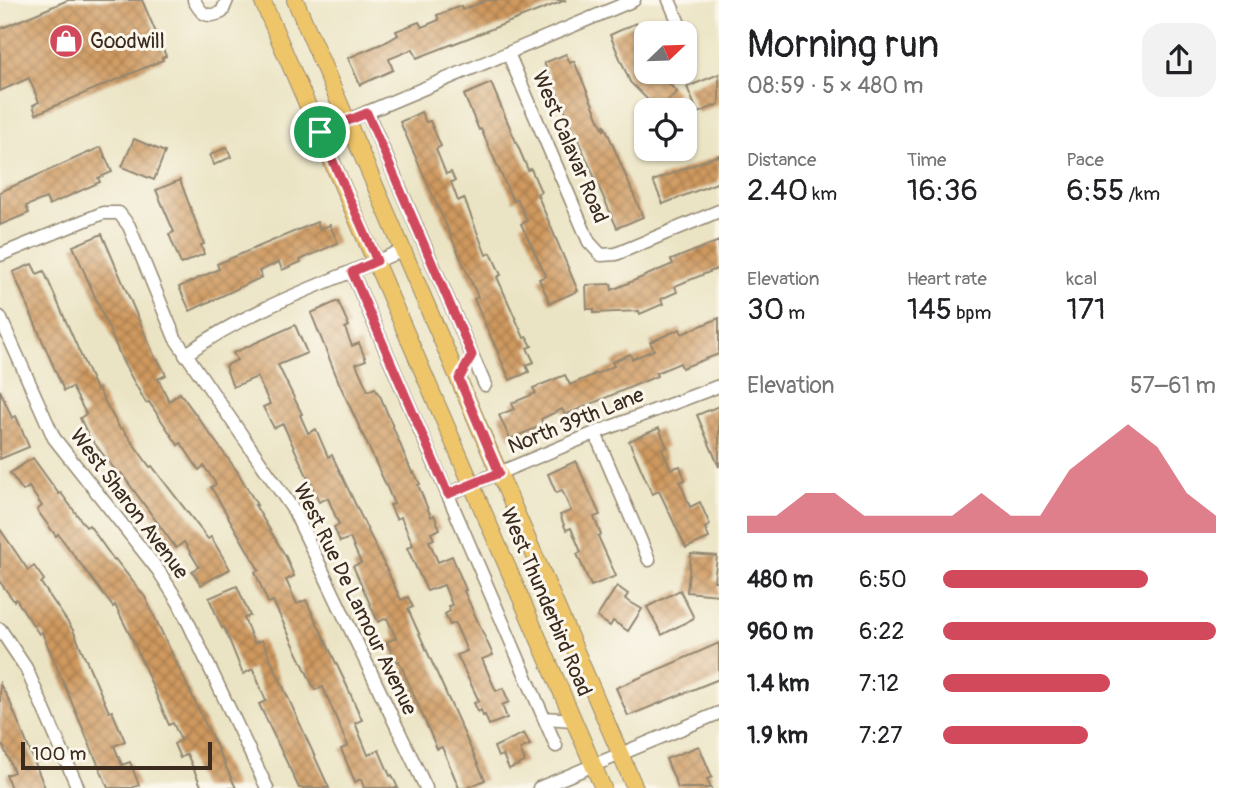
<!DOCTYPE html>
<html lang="en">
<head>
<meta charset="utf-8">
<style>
	body { margin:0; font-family:Pangolin,sans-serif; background:#f2f2f2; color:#202124; height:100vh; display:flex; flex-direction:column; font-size:26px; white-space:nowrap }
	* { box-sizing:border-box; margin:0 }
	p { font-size:23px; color:#757577 }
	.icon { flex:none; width:38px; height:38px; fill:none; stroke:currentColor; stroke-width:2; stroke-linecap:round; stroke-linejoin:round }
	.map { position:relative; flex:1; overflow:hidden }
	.panel { display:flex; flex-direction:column; background:#fff; width:525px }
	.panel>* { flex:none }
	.needle { width:46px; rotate:67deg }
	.controls { position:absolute; left:634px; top:21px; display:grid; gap:14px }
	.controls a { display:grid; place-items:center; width:63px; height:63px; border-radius:14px; background:#fff; box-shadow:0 2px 5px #0004; font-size:35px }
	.scale { position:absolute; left:21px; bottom:18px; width:191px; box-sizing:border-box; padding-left:7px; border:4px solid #3b2a1e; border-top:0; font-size:19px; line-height:24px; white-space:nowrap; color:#3b2a1e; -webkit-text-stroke:5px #fbf7ec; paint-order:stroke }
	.pin { position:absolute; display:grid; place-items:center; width:60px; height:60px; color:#fff; margin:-30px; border:4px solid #fff; border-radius:50%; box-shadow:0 2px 7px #0007 }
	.round { display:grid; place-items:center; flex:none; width:74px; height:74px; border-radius:21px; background:#f2f2f2 }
	.summary { display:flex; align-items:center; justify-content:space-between; height:119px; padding:0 28px }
	h1 { font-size:38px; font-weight:600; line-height:52px }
	.figures { display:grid; grid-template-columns:repeat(3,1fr); gap:10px; height:119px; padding:7px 28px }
	.figures div { display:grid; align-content:center }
	.figures b { font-size:30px; font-weight:600 }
	.figures small { font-size:19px; font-weight:400 }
	.figures p { font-size:19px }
	.chart { height:196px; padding:14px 28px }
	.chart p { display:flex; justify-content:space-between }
	.chart svg { width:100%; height:126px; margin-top:7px; fill:#d1495b; opacity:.7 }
	ul { padding:0 28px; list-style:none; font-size:23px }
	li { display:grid; grid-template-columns:112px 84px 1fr; align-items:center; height:52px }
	li i { height:18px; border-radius:9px; background:#d1495b }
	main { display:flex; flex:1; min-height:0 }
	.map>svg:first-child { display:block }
</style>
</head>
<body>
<main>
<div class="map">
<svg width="719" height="788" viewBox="0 0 719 788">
	<defs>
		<pattern id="building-cross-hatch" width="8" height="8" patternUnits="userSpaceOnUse" patternTransform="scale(1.75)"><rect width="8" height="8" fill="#cf995e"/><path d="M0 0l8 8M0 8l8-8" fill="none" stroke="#a97d4d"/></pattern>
	</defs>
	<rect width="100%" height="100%" fill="#fbf7ec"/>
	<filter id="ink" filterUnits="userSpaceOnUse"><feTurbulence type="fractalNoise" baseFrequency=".0143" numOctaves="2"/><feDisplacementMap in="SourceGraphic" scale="14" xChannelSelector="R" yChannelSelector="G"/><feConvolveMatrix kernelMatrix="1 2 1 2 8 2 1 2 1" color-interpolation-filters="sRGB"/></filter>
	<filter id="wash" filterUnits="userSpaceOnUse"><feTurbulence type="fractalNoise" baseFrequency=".00686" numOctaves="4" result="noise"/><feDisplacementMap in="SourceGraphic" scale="28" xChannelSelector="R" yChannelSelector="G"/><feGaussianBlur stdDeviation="1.57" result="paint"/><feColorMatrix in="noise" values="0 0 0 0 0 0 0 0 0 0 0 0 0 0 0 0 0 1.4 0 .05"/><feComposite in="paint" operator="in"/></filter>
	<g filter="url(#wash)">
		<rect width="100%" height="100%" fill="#ebe4c4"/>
		<g id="blocks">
			<g fill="url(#building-cross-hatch)">
				<polygon points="68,0 142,0 166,56 162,58 163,60 36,114 33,105 39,102 29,78 0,91 0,29"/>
				<polygon points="487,0 566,0 417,58 413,49 389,59 393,70 360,85 348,58 388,41 398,35 396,31 419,22 422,27 439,20 437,15 461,6 462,10"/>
				<polygon points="636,23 646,46 646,72 658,72 677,92 658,110 630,82 610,35"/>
				<polygon points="566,54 570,63 574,61 604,131 604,124 643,217 617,228 544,63"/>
				<polygon points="719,74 719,104 698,113 687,87"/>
				<polygon points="491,83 528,170 531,169 541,192 537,194 578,291 550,303 539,279 546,276 521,224 527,221 517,199 513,201 481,129 479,130 464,95"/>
				<polygon points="421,112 426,122 430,121 441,146 436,149 446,174 451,172 455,181 451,182 458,201 464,198 486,255 491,253 501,275 497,277 524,338 527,337 532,346 527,348 534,362 526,365 529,372 510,380 474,299 478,297 400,122"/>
				<polygon points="134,139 165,152 154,180 122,167"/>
				<polygon points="101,147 112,172 98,178 100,182 49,205 46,198 26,206 29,213 0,225 0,192"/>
				<polygon points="227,147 231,157 214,165 210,155"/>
				<polygon points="719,155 719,182 663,204 653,181"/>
				<polygon points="180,180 204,244 201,245 204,254 181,264 169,234 174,232 156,190"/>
				<polygon points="317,222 320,229 330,225 338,243 300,260 301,262 282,270 279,262 259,271 262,277 190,311 179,287 219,269 217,264"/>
				<polygon points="102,234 156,360 158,360 166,375 158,379 169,401 180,393 237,471 257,505 255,505 286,557 294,576 286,580 297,604 306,600 346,684 362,720 355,723 368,755 379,750 390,776 392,775 398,788 364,788 361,779 355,782 341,749 348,746 323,687 315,690 273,601 268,603 255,572 259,570 211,487 216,484 204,466 199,470 181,443 178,445 149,402 146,403 124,364 73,246"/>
				<polygon points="719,241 719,268 675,286 677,292 661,299 663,304 640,314 639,311 594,313 594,309 587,309 586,285 611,284 612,290 673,264 671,260"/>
				<polygon points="32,264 37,274 44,271 96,390 98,389 120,429 122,428 150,467 152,466 208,539 211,537 230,569 201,585 192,571 199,567 184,542 176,548 121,473 119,475 88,435 80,418 86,414 72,387 64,391 13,272"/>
				<polygon points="338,301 349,326 345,328 352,346 359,343 366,360 356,364 368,391 375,388 381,398 412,473 414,472 420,484 418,485 431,517 434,515 440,529 431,533 434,539 429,541 438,562 452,556 466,590 464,591 493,655 482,659 496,691 503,688 509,702 502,705 507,718 489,725 485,715 483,716 481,710 478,712 474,703 479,701 457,655 467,651 455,623 450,625 445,614 450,611 448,606 452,605 444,585 427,591 407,548 413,545 401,517 396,519 390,505 394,504 386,485 340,385 311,313"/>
				<polygon points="719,318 719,354 682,368 680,363 656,373 657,376 565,415 562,409 541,419 543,425 510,439 499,415 514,409 512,403 536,393 533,388 565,375 570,385 614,366 612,362 630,354 632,359 654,350 650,342 680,329 682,334"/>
				<polygon points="295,325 307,353 278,365 302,414 300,415 308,433 316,429 328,457 332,455 401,600 408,597 413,607 408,609 485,780 467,788 459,788 442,747 437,749 399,661 396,662 387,642 396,638 387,618 378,622 353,566 361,563 350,538 340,542 334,527 339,525 328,498 319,502 283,424 274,428 263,407 270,404 257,377 233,387 225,366 237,360 233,353"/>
				<polygon points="0,390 12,418 16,416 29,447 0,459"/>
				<polygon points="719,406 719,467 697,415"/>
				<polygon points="659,428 667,447 662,449 671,469 680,466 685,480 680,482 690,507 700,502 710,525 705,528 709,538 686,548 659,491 652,494 629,441"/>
				<polygon points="33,458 59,494 61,493 86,527 89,525 114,560 115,559 145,597 236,788 202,788 187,754 180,758 174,744 181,740 173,723 169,725 135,645 115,605 113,607 58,534 56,536 37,510 42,506 29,487 23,491 10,473"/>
				<polygon points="576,461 600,515 594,517 601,535 598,536 616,576 591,586 577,554 581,552 571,528 566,530 560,515 571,511 562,490 556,493 548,474"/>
				<polygon points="0,529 28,570 34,566 44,580 41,583 73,630 109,712 112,711 125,741 114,746 122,765 130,762 139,785 132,788 108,788 42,632 39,634 16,599 14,601 0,582"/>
				<polygon points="691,554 717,556 714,581 719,581 719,595 687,592"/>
				<polygon points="237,586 250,616 244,618 254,643 262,640 329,788 299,788 259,704 266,701 253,669 243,674 224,627 222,628 209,598"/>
				<polygon points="617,586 628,594 625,599 642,609 628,631 613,621 610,626 597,617"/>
				<polygon points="680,590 694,618 662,635 647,607"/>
				<polygon points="719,643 719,679 628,716 616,688"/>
				<polygon points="0,684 10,702 45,788 11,788 6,775 14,772 3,746 0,748"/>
				<polygon points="524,733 530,745 520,749 525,762 509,769 503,755 498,757 494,747"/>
				<polygon points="699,746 712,777 707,779 711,788 678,788 666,759"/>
			</g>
		</g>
	</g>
	<g filter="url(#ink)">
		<use href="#blocks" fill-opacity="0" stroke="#938771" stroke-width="2"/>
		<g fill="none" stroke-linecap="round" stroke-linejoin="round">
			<g stroke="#938771" stroke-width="15">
				<g id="minor">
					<path d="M194,0C201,14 207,19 222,12L227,0"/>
					<polyline points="669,0 683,33"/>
					<polyline points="508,53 589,242 601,255 616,254 719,211"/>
					<polyline points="367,112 485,385"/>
					<polyline points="320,132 634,0"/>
					<polyline points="0,255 103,213 119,213 129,226 175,338 294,511 426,788"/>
					<polyline points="352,272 556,746"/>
					<polyline points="0,317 54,438 158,570 179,603 267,788"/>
					<path d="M185,355C251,307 330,282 403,250"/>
					<polyline points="595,433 649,560"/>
					<polyline points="448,494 595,433 719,386"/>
					<polyline points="0,629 26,668 78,788"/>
					<polyline points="544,718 574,720"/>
					<polyline points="539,788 719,713"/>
				</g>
			</g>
			<g stroke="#938771" stroke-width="18">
				<g id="major">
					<polyline points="262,0 603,788"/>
					<polyline points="295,0 635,788"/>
				</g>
			</g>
			<use href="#minor" stroke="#fff" stroke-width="12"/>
			<use href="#major" stroke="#eec569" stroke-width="16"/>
		</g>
	</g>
	<g fill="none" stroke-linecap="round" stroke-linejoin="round" filter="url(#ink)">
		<g stroke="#fff" stroke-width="14">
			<polygon id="route" points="367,113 472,355 459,379 499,473 448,494 352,272 377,261 320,132"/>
		</g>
		<use href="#route" stroke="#d1495b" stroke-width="9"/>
	</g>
	<defs>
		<g id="shop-disc" transform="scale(1.75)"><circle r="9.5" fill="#d1495b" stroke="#fbf7ec"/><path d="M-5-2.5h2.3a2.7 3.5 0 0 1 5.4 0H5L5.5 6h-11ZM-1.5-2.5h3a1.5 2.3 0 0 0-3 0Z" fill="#fff"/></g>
	</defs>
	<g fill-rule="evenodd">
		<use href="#shop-disc" x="66" y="41"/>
	</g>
	<g text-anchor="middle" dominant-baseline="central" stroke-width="6" stroke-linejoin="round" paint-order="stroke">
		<g font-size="21" fill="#3b2a1e" stroke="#fbf7ec" text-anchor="start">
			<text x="90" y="41">Goodwill</text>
		</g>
		<g font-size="21" fill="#3b2a1e" stroke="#fbf7ec">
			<text transform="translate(570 147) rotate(67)">West Calavar Road</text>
			<text transform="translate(576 421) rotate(-22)">North 39th Lane</text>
			<text transform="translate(129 504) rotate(53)">West Sharon Avenue</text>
			<text transform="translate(355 599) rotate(64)">West Rue De Lamour Avenue</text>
			<text transform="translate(546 602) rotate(67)">West Thunderbird Road</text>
		</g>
	</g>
</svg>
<div class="controls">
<a><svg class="needle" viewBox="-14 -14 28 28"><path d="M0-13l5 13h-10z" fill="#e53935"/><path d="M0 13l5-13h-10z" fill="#757577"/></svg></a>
<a><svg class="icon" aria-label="locate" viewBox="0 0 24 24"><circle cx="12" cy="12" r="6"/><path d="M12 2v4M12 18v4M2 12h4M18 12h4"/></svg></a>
</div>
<div class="scale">100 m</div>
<div class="pin" style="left:320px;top:132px;background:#1e9e55"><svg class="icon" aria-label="arrive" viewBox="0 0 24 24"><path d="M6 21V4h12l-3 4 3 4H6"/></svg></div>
</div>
<section class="panel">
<div class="summary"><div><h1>Morning run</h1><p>08:59 · 5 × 480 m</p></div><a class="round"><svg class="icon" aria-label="share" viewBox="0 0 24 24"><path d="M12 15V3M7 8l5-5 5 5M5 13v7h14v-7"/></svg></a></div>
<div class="figures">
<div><p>Distance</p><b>2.40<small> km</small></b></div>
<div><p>Time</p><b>16:36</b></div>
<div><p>Pace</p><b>6:55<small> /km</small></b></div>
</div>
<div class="figures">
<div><p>Elevation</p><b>30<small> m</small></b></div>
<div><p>Heart rate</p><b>145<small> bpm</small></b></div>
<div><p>kcal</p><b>171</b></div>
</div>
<div class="chart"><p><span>Elevation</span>57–61 m</p>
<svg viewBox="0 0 160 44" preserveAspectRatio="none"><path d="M0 44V38L10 38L20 30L30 30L40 38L50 38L60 38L70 38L80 30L90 38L100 38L110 22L120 14L130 6L140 14L150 30L160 38V44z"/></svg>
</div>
<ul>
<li><b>480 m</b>6:50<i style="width:75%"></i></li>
<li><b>960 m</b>6:22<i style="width:100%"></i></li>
<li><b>1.4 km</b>7:12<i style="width:61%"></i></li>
<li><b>1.9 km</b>7:27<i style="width:53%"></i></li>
</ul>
</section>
</main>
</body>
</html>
